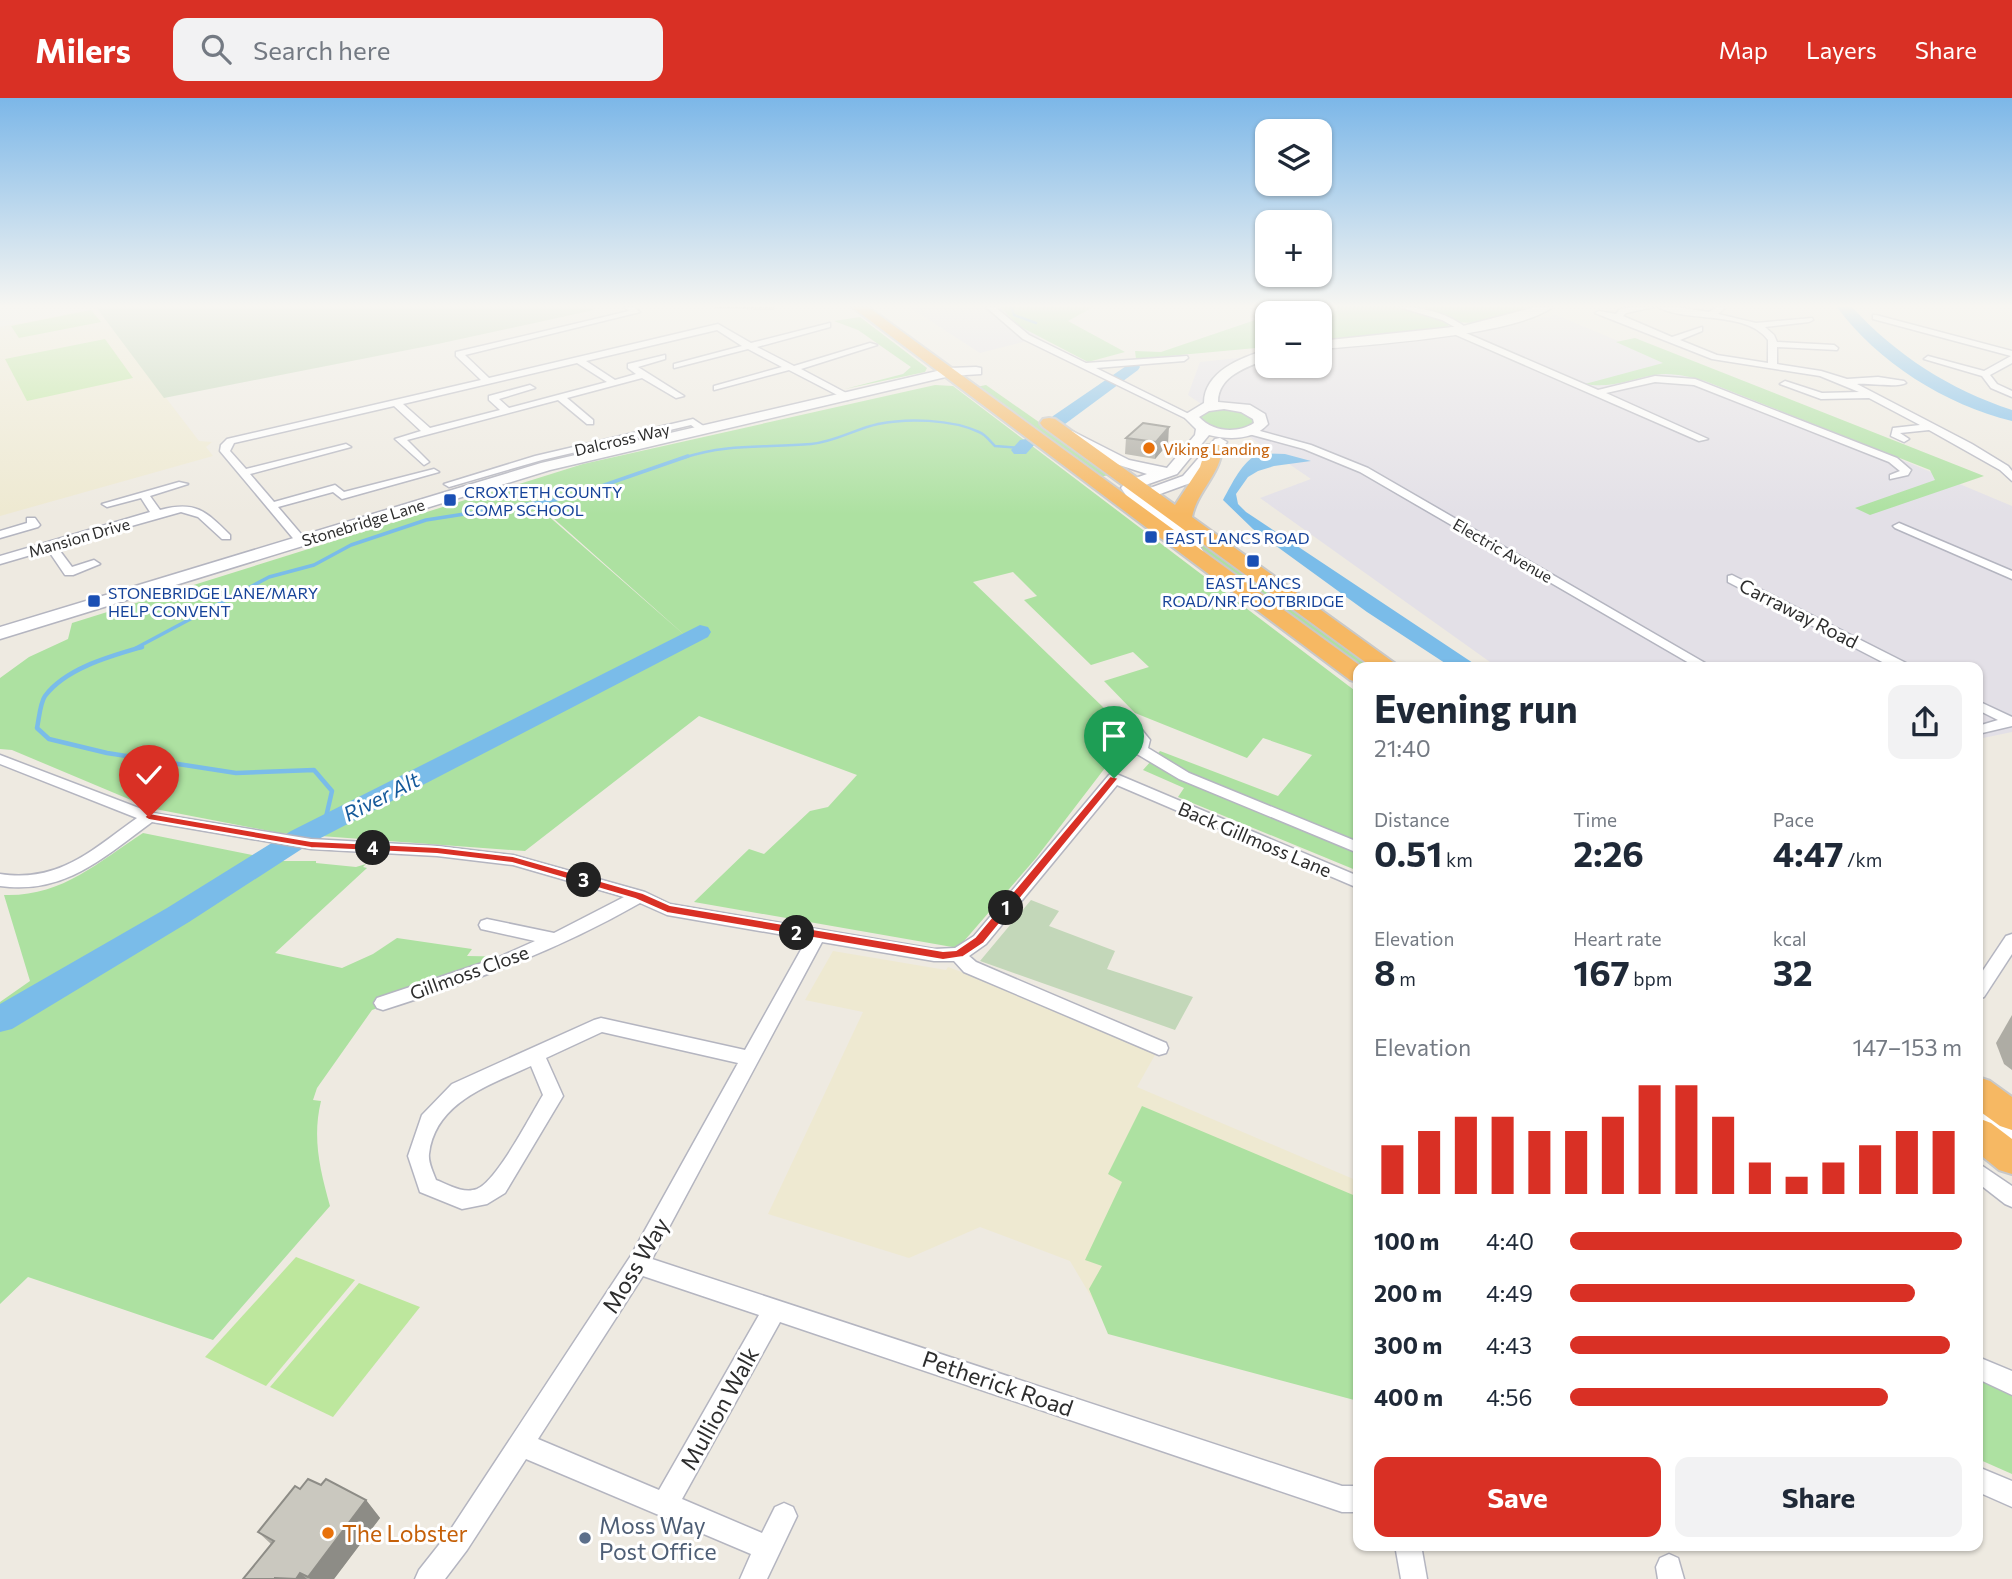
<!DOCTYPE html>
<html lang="en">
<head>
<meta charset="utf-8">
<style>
	body { margin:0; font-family:Commissioner,sans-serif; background:#f2f2f3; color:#1f2937; height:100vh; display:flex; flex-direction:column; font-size:26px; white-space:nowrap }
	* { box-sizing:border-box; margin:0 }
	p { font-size:23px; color:#747a83 }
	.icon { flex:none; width:38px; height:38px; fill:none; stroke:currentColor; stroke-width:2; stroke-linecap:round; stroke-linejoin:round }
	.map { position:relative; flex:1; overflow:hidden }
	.panel { position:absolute; left:1353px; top:564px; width:630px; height:889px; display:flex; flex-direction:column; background:#fff; border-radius:14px; box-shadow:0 2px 5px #0004 }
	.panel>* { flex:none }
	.fabs { position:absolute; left:1255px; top:21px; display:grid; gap:14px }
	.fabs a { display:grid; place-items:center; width:77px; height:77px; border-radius:14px; background:#fff; box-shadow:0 2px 5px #0004; font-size:35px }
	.pin { position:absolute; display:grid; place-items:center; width:60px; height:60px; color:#fff; margin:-72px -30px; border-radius:50% 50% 50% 0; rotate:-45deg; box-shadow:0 0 7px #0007 }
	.pin .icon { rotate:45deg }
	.km { position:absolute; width:35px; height:35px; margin:-18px; border-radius:50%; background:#222; color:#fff; font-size:19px; line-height:35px; text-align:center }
	.round { display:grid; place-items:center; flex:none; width:74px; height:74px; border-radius:14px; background:#f2f2f3 }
	.summary { display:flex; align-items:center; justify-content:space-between; height:119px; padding:0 21px }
	h1 { font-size:38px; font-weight:700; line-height:52px }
	.figures { display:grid; grid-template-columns:repeat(3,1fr); gap:10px; height:119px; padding:7px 21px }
	.figures div { display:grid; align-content:center }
	.figures b { font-size:35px; font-weight:700 }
	.figures small { font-size:19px; font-weight:400 }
	.figures p { font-size:19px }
	.chart { height:196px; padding:14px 21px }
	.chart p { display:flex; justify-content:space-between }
	.chart svg { width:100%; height:126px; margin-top:7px; stroke:#d93025; stroke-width:6 }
	.primary-button { display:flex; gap:14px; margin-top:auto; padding:14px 21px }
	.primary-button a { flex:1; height:80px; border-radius:14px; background:#d93025; color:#fff; font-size:28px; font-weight:700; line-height:80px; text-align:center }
	.primary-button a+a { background:#f2f2f3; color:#1f2937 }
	ul { padding:0 21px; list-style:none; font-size:23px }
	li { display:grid; grid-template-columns:112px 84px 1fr; align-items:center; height:52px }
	li i { height:18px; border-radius:9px; background:#d93025 }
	header { display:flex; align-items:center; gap:42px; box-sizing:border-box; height:98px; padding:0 35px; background:#d93025; color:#fff }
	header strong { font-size:33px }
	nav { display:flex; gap:38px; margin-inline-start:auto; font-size:24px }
	.search { width:490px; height:63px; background:#f2f2f3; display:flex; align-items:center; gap:18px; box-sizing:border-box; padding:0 24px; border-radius:14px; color:#747a83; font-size:26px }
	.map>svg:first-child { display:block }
</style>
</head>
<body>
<header>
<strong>Milers</strong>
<div class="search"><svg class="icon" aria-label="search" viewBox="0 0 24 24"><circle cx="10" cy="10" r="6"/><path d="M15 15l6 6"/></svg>Search here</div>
<nav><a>Map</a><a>Layers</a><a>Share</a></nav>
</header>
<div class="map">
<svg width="2012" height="1481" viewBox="0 0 2012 1481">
	<rect width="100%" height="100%" fill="#eeeae1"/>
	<g fill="#e3e0e7">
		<polygon points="909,209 999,209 1042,239 980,255"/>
		<polygon points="1556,217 2012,408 2012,634 1978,641 1978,569 1497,569 1260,400 1311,381 1188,297 1200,264 1267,257 1267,268 1320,268 1320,251 1480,233"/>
	</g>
	<g fill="#eee9d1">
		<polygon points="97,210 199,343 212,344 206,349 213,358 0,418 0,229"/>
		<polygon points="833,853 946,872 948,869 1160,948 1137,989 1358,1083 1358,1294 1105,1222 1070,1163 980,1129 909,1160 768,1116 863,914 805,902"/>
	</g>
	<g fill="#ade1a1">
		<polygon points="1000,209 1093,209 1068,223 1125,254 1088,264 1019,228"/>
		<path d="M1295,209C1338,209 1414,199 1449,227L1444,231L1320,245V215H1275Z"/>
		<polygon points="1413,209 1537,209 1473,225 1457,224"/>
		<polygon points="1267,218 1267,249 1136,261 1135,253 1161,254"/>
		<polygon points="860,219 927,270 925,274 845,291 903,276 911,269 858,232 834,223"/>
		<path d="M1635,240L1984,378L1870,417L1855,410L1935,382L1930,372L1705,283C1689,279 1672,274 1655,277C1630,281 1611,291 1585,286L1663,265L1616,244Z"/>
		<polygon points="935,287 953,288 1358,595 1358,773 1178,699 1184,690 1143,672 1160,653 1278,698 1312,657 1263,640 1247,660 1135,615 1104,583 1149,569 1133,554 1091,567 1024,502 1037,498 1013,474 973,484 1131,636 1036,760 958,850 694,804 749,751 764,756 810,713 828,709 857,677 699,618 525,753 280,735 150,710 12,652 0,651 0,580 29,559 68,541 72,525 513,387 689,541 516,387 583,366"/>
		<polygon points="986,287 1113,376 1100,379 976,289"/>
		<path d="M1215,311H1234L1253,319L1254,325C1237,338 1217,332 1199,323L1202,315Z"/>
		<polygon points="1159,410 1376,569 1358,569 1204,457"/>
		<path d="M143,735L282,763H316V765L356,769L366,766L363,769L367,770L275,855L342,870L373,856L397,840L472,851L467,858L520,859L372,912L317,990L313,1002L321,1003C312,1040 320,1072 330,1108L213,1242L28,1179L0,1206V904L30,883L4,797C61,799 97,765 143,735Z"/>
		<polygon points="1142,1008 1358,1099 1358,1303 1108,1236 1089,1191 1102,1168 1085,1162 1122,1084 1108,1076"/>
		<polygon points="1978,1279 2012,1294 2012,1376 1978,1361"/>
	</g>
	<g fill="#c3d7b9">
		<polygon points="96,209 589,209 594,212 433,247 164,300"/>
		<polygon points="1031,802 1059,813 1049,828 1115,853 1107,871 1193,899 1175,932 980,863"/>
	</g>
	<g fill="#bde79d">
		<polygon points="91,212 101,224 19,240 11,228"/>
		<polygon points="105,241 133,280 27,303 5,261"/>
		<polygon points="296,1159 355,1182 266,1288 205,1259"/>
		<polygon points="359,1185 420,1209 333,1319 270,1289"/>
	</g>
	<path fill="#7abce9" d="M1259,355L1285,356L1311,363L1274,368L1258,373L1248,379L1236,396L1238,406L1246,414L1479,569H1451L1367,514L1253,431L1223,402C1233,384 1241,365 1259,355Z"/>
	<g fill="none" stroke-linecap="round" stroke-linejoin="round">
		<g stroke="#7abce9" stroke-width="2.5">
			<polyline points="1011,209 1014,217 1036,225"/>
			<path d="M683,360C727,345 766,350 811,346C835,344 855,331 878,326C907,320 951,321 979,334C985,336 990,343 995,348L1022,350"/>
		</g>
		<polyline stroke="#7abce9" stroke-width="3.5" points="136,550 269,479 314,467 351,447 426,422 567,400 688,358"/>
		<path stroke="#7abce9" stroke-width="4.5" d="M142,549C111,558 66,570 45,598C40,605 39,621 37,630L49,641L107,655L236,675L314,672L332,693L326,719L301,739"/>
		<g fill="#7abce9" fill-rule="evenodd">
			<path d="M1837,209H1852C1897,258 1949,291 2012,312V323C1946,307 1877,264 1837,209Z"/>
			<polygon points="1132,264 1138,266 1140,269 1138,272 1065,326 1053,326 1050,322 1053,318"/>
			<polygon points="1026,341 1035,346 1026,356 1014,356 1011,352 1020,342"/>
			<polygon points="700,527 708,529 711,534 708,539 311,745 189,824 12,931 0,934 0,906 167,810 291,733"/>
		</g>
		<g stroke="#b4b5c0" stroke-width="3">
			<g id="street">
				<path d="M624,209H633L640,214L465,257L489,280L718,226L751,245L830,225V229L757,249L794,268L870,245L877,247L801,271L850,297V301L847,302L789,272L714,292V288L782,269L748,251L674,270V266L742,248L717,232L586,263L615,282L636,276L628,270V266L665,257V261L638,269L684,298L676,300L642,280L567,300L593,322V326H587L558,302L407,342L429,364L424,367L395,341L421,333L394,308L234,345L230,353L246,371L346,346L351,349L250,376L274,404L335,387L344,394L434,371L439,374L342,401L333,394L278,409L307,443L301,446L297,445L220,353L221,347L227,341L481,282L456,258V254L629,213ZM577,265L607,284L509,310L499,301L535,290L530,287L489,298V302L500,312L430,330L403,306Z"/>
				<polygon points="986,209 995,209 1029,237 1086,265 1187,258 1188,260 1184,263 1096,270 1197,320 1189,322 1023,241"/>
				<path d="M1399,209C1422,208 1449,216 1467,230L1460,232L1442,222Z"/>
				<path d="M1635,209H1654L1626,215L1623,218L1672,239L1702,229V233L1680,242L1717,257L1768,265V242C1747,212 1686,225 1658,209H1676L1709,214L1717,209H1726L1718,216L1756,225L1812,220L1813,222L1809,224L1765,229L1774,237L1777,244L1834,247L1838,250L1837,252L1777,249V266L1821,273L1847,281L1878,279L1904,283L1906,285C1897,290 1870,285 1857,286L1972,346L2008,368L2012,373V383L2000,372L1929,332L1900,335L1909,341L1904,344L1891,338L1893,330L1920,327L1869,300L1821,301L1780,286L1785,283L1822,295L1859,294L1820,278L1712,261L1595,215L1599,213L1616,216L1620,211Z"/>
				<polygon points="1876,217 2012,253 2012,265 1990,277 1997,286 2012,293 2012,299 1991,290 1982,278 1924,261 1928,258 1984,273 2011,258 1873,221 1873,217"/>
				<polygon points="1452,229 1598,292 1655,278 1695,281 1897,360 1911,372 1908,377 1890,381 1890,377 1900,373 1889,364 1694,287 1655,284 1606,295 1708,341 1699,343 1449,234 1449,230"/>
				<polygon points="693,321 705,329 705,333 699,333 691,327 542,362 449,389 444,386 535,358"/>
				<polygon points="1249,330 1311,347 1368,370 1712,569 1696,569 1360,374 1304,351 1245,335 1245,331"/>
				<path d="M179,384L188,386L150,398L160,412C195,403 205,412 230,437V441H222L198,419L181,414L57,449L72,469L94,462L100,466L73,477H65L48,452L0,466V458L150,414L141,400L107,409L102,406Z"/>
				<polygon points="27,420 35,420 40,427 38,429 0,440 0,433 27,425"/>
				<polygon points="1899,425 2012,473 2012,481 1895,430 1893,428"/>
				<polygon points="1732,477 1908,566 1909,569 1892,569 1728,484 1728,478"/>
				<polygon points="1978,603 2012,619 2012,628 1978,636 1978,628 1998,622 1978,612"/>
				<path d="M1125,628L1142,632L1150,642L1148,650L1189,675L1358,744V755L1179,681L1137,656L1129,658L1107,653L1101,639C1107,631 1115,630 1125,628ZM1125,636L1132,638L1136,642L1135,647L1128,649L1118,647L1116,640Z"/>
				<path d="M0,657L152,715L311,741L437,748L513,757L645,794L670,806L934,851L955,850L974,838L1109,677L1114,675L1358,778V790L1117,687L986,846L969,858L976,864L1166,945L1168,950L1166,955L1159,957L964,874L954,863H934L822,844L652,1161L1342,1388H1358V1414H1342L780,1224L682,1401L762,1435L775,1409L784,1405L793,1409L797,1418L767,1481H740L751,1456L526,1361L467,1452L445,1481H415L419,1472L449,1434L630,1159L738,965L602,934L546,960L563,998L505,1095L487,1106L462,1111L420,1094L408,1058L422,1017L452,986L594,922L601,920L745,952L807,841L667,817L640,805C558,852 472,884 383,912L377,910L374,905L377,900L497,860L535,843L481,831L479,827L481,823L487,821L554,835L624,799L513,767L437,758L311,751L152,724C103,760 64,797 0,788V776C59,785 92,752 137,720L0,666ZM531,968L543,997C530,1018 497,1083 477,1091C463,1096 449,1087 436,1082C433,1074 428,1064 429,1056C435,1004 490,987 531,968ZM643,1178L759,1217L659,1392L538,1341Z"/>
				<polygon points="2012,836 2012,856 1984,899 1978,901 1978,880 2006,838"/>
				<polygon points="1978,1008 2012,1030 2012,1049 1978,1027"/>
				<polygon points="1978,1065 2012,1088 2012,1109 2005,1106 1978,1085"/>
				<polygon points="1978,1259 2012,1273 2012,1297 1978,1281"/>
				<polygon points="1978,1369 2012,1383 2012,1409 1978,1394"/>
				<polygon points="1395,1447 1421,1447 1427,1481 1401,1481"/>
				<polygon points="1669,1456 1678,1460 1684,1481 1658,1481 1656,1469 1660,1460"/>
			</g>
		</g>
		<g stroke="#b4b5c0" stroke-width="3">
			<g id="secondary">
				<path d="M1535,209H1552C1518,237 1367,247 1320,251V243L1463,228Z"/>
				<path d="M1267,252V261C1247,269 1218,278 1218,304L1250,307L1265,316L1268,326C1254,342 1229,342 1209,337L1177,376L1137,390L1142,397L1192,435L1207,460L1199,465L1193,464L1180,442L1130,403L1121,390L1127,383L1147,376L1107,363L1060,336L1062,333H1072L1129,362L1167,370L1195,337L1196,331L1185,320L1186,316L1204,305C1204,274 1241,259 1267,252ZM1224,311L1241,314L1253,321L1254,325C1237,336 1213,334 1199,319L1209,313Z"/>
				<polygon points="976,269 981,270 981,276 950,278 550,372 0,541 0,529 541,365 950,270"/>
				<polygon points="1220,340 1227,344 1193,384 1160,396 1150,396 1147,393 1150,390 1183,378 1215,341"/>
			</g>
		</g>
		<g stroke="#c8c8c8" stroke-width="4">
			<g id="highway">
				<polygon points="852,209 868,209 1362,569 1358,569 1358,584 1350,582"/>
				<path d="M1049,320L1055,321L1175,407L1200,369L1207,347H1219L1222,351C1220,377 1197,393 1192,419L1400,569H1372L1043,329L1040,325L1043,321Z"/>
				<polygon points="1978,979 1990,983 2012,999 2012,1032 2000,1028 1978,1012"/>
				<polygon points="1978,1020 1991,1025 2012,1041 2012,1076 1999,1072 1978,1055"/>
			</g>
		</g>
		<use href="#street" fill="#fff" fill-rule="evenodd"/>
		<use href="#secondary" fill="#fff" fill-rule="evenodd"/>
		<use href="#highway" fill="#f6b863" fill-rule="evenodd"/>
	</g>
	<g fill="#aeaca4">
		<polygon points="715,209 775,209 773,212 715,210"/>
		<polygon points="1126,340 1168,346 1155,361 1125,356"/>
		<polygon points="2012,917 2012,972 2004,966 1996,945"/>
		<polygon points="300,1391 366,1402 380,1420 334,1481 243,1481 271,1446 258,1434"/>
	</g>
	<g fill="#8d8c86">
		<polygon points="1169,329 1168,346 1155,361 1156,344"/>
		<polygon points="366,1402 380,1420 334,1481 310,1481 308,1479"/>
		<polygon points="300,1475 307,1481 296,1481"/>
	</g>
	<g fill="#cac8bf" stroke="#8d8c86" stroke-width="2">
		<polygon points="1143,325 1169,329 1156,344 1126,340"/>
		<polygon points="308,1381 321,1387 326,1381 366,1402 308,1479 300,1475 296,1481 275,1480 275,1481 243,1481 274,1443 258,1434 295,1388 300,1391"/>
	</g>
	<linearGradient id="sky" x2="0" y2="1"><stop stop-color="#7cb7e8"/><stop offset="0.5" stop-color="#f7f6f2"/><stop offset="1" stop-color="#f7f6f2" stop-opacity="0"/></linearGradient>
	<rect width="2012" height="416" fill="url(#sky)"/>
	<polygon fill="#d93025" stroke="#fff" stroke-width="2" points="1110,678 1119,680 984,845 963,859 943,862 667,815 635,801 512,765 437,756 311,750 149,722 144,719 149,715 311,743 437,749 513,758 643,795 670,807 943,853 956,852 975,839"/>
	<g fill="#e8710a" stroke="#fff" stroke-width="2.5">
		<circle cx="1149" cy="350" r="7"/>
		<circle cx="328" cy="1435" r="7"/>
	</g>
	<g fill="#1a4fb4" stroke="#fff" stroke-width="2.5">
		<rect x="443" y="395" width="14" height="14" rx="3.5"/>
		<rect x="1144" y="432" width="14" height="14" rx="3.5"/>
		<rect x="1246" y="456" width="14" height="14" rx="3.5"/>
		<rect x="87" y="496" width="14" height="14" rx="3.5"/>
	</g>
	<circle fill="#5c6f8a" stroke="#fff" stroke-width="2.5" cx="585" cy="1440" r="7"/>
	<g text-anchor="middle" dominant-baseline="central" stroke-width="6" stroke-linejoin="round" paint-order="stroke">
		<g font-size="16" fill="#2d2d2d" stroke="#fff">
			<text transform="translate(622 341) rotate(-13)">Dalcross Way</text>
			<text transform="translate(363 424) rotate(-17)">Stonebridge Lane</text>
			<text transform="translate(79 439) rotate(-16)">Mansion Drive</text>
			<text transform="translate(1503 452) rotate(30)">Electric Avenue</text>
		</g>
		<g font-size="16" fill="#c56008" stroke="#fff" text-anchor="start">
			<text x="1163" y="350">Viking Landing</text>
		</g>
		<g font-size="16" fill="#164399" stroke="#fff" text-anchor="start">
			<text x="464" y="393">CROXTETH COUNTY<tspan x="464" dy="18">COMP SCHOOL</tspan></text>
			<text x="1165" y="439">EAST LANCS ROAD</text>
			<text x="1253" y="484" text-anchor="middle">EAST LANCS<tspan x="1253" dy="18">ROAD/NR FOOTBRIDGE</tspan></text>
			<text x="108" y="494">STONEBRIDGE LANE/MARY<tspan x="108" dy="18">HELP CONVENT</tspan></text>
		</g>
		<g font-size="19" fill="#2d2d2d" stroke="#fff">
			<text transform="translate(1799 515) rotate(27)">Carraway Road</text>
			<text transform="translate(1255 741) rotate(23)">Back Gillmoss Lane</text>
			<text transform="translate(469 874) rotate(-20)">Gillmoss Close</text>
		</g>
		<g font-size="21" font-style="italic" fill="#15599a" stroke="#fff">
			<text transform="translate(381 698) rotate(-27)">River Alt</text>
		</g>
		<g font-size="23" fill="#2d2d2d" stroke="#fff">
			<text transform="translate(635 1167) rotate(-59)">Moss Way</text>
			<text transform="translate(998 1285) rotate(19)">Petherick Road</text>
			<text transform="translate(719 1310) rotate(-61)">Mullion Walk</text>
		</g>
		<g font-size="23" fill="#4e5e75" stroke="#fff" text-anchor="start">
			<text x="599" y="1427">Moss Way<tspan x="599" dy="26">Post Office</tspan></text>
		</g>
		<g font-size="23" fill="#c56008" stroke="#fff" text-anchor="start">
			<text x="342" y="1435">The Lobster</text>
		</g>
	</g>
</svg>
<div class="fabs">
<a><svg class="icon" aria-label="layers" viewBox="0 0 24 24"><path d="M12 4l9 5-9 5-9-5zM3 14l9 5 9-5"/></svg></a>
<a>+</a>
<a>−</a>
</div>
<div class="pin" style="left:1114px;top:680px;background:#1e9e55"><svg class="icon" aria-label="arrive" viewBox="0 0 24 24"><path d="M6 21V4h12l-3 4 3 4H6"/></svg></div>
<div class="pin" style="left:149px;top:719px;background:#d93025"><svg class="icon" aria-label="check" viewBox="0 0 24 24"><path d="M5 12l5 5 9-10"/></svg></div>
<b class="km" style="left:1006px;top:810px">1</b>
<b class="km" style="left:797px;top:835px">2</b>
<b class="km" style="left:584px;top:782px">3</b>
<b class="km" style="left:373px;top:750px">4</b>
<section class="panel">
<div class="summary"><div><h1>Evening run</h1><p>21:40</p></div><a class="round"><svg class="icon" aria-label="share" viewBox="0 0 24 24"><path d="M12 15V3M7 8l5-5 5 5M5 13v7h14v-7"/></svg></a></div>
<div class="figures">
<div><p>Distance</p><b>0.51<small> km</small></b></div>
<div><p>Time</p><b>2:26</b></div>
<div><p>Pace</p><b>4:47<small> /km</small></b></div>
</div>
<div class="figures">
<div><p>Elevation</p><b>8<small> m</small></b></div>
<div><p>Heart rate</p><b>167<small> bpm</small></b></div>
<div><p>kcal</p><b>32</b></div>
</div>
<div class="chart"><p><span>Elevation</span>147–153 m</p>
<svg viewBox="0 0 160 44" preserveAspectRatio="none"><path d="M5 44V27M15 44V22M25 44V17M35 44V17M45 44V22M55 44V22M65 44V17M75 44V6M85 44V6M95 44V17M105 44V33M115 44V38M125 44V33M135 44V27M145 44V22M155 44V22"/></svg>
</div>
<ul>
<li><b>100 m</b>4:40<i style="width:100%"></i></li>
<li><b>200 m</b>4:49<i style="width:88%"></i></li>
<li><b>300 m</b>4:43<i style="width:97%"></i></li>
<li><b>400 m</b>4:56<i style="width:81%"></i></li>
</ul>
<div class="primary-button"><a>Save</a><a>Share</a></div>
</section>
</div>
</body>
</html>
